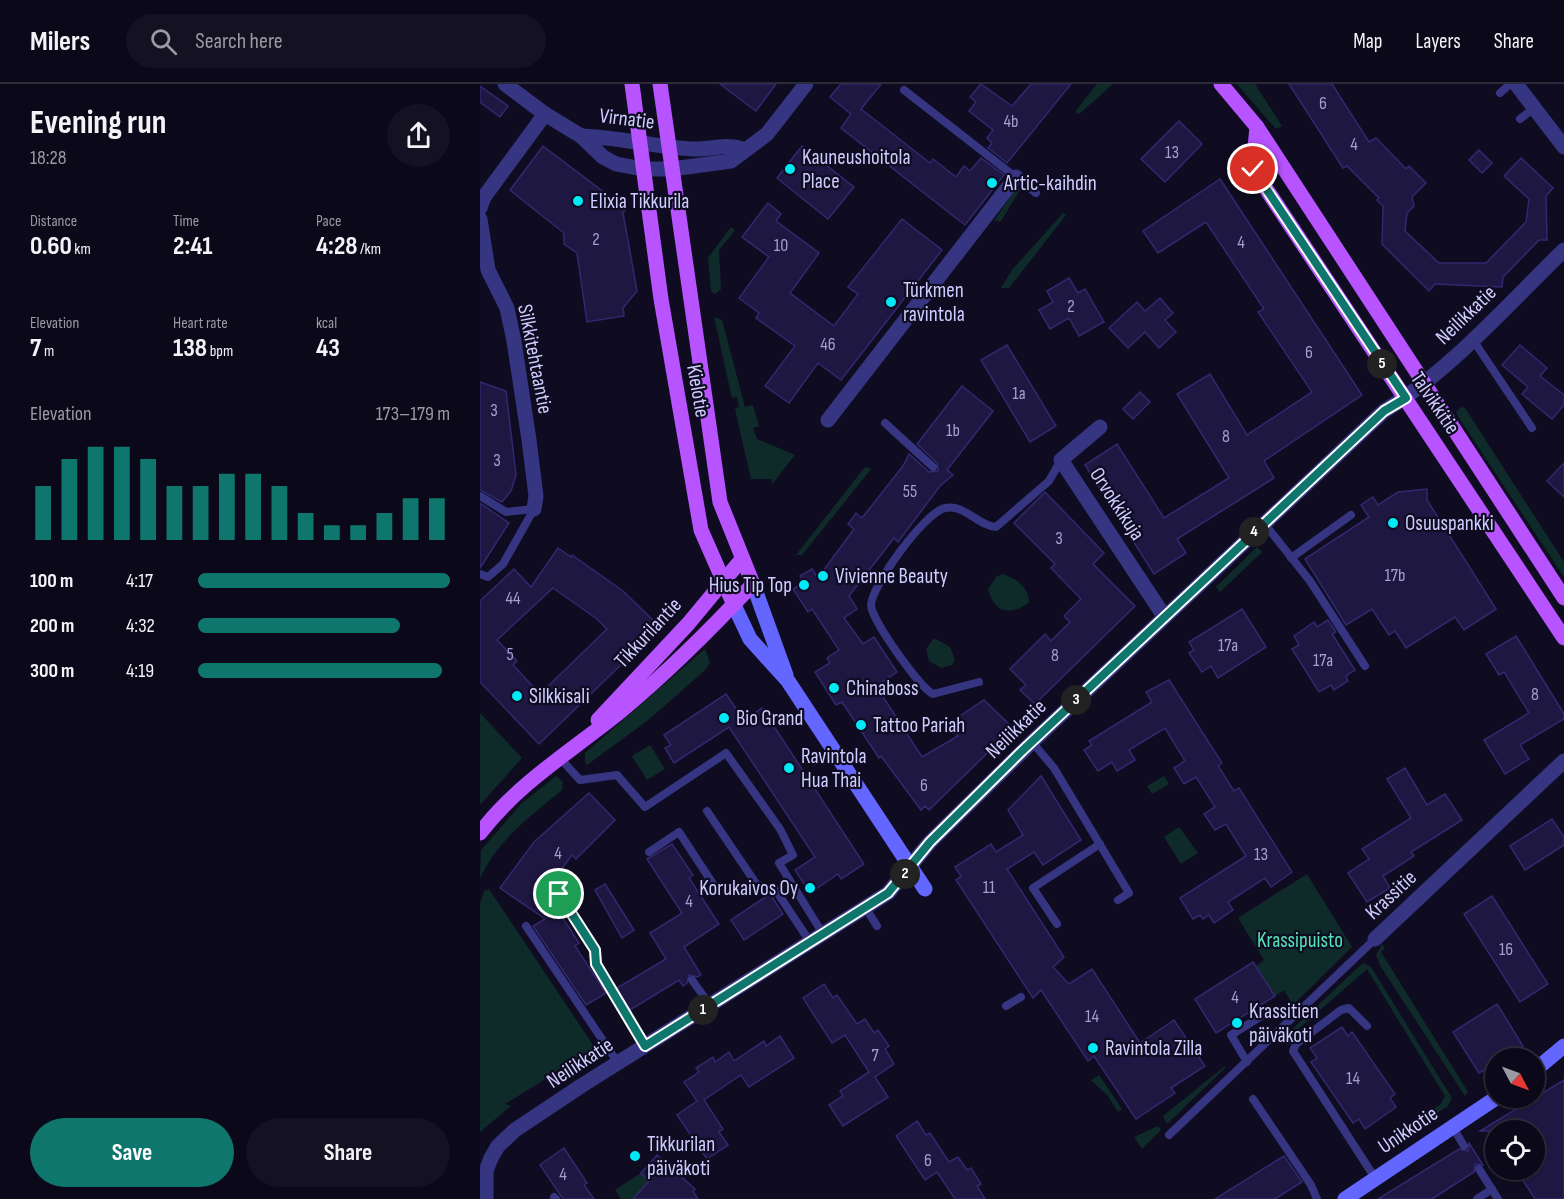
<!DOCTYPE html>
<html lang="en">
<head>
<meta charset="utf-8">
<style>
	body { margin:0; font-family:"Sofia Sans Condensed",sans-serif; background:#141222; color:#f1f3f6; height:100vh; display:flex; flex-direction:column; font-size:22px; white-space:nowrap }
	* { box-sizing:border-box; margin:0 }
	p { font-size:20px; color:#9a9aa2 }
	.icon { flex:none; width:33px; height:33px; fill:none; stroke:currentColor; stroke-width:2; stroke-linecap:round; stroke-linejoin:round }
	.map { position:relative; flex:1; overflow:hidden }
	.panel { display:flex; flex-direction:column; background:#0b0919; width:480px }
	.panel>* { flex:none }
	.needle { width:39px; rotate:131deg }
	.tools { position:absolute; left:1005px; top:964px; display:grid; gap:12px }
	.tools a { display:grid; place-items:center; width:60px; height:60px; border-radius:50%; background:#0b0919; box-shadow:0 2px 4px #0004,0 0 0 2px #2b2a38; font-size:30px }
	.pin { position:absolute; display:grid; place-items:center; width:51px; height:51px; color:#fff; margin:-26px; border:3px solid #fff; border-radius:50%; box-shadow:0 2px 6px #0007 }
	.km { position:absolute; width:30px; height:30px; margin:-15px; border-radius:50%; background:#222; color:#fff; font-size:16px; line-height:30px; text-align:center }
	.round { display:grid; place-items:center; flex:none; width:63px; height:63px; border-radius:32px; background:#141222 }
	.head { display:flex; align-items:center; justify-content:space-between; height:102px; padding:0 30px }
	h1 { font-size:33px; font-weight:700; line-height:45px }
	.stats { display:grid; grid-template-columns:repeat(3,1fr); gap:9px; height:102px; padding:6px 30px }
	.stats div { display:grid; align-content:center }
	.stats b { font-size:26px; font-weight:700 }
	.stats small { font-size:16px; font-weight:400 }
	.stats p { font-size:16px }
	.chart { height:168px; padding:12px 30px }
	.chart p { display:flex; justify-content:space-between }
	.chart svg { width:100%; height:108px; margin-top:6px; stroke:#0f766e; stroke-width:6 }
	.button { display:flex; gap:12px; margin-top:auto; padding:12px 30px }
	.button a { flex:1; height:69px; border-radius:36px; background:#0f766e; color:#fff; font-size:24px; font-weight:700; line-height:69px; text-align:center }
	.button a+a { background:#141222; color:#f1f3f6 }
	ul { padding:0 30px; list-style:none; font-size:20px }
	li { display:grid; grid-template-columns:96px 72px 1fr; align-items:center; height:45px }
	li i { height:15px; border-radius:8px; background:#0f766e }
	header { display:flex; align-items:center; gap:36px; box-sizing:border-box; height:84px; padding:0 30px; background:#0b0919; border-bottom:2px solid #2b2a38 }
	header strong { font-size:28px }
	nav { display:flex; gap:33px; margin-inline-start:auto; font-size:21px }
	.search { width:420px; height:54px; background:#141222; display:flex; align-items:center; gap:15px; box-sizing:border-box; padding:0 21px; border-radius:33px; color:#9a9aa2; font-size:22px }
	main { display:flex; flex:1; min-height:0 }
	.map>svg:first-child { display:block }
</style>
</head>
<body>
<header>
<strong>Milers</strong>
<div class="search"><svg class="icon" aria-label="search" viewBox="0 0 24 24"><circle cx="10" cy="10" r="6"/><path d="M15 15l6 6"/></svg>Search here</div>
<nav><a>Map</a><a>Layers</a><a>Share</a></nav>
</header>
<main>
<section class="panel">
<div class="head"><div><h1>Evening run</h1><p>18:28</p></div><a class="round"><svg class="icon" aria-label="share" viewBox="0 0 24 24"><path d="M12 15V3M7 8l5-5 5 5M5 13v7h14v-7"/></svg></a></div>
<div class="stats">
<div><p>Distance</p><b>0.60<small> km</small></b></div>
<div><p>Time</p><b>2:41</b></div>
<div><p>Pace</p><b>4:28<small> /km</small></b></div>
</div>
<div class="stats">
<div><p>Elevation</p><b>7<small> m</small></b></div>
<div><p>Heart rate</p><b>138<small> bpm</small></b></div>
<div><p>kcal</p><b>43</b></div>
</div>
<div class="chart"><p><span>Elevation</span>173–179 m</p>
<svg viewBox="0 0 160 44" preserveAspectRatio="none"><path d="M5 44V22M15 44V11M25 44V6M35 44V6M45 44V11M55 44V22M65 44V22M75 44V17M85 44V17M95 44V22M105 44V33M115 44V38M125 44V38M135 44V33M145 44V27M155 44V27"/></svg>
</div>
<ul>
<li><b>100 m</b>4:17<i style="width:100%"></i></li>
<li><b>200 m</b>4:32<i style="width:80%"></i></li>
<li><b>300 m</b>4:19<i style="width:97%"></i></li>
</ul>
<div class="button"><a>Save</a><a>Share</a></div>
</section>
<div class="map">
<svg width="1084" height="1115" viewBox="0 0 1084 1115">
	<rect width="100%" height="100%" fill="#0f0c21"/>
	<g fill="#0f2b29">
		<polygon points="617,0 633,0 599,30 595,28"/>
		<polygon points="757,0 775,0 802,42 796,45"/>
		<polygon points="537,103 540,106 521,137 514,137"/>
		<polygon points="583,129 586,131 529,204 521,204 532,186"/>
		<polygon points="251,143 255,146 239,166 241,205 235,210 231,207 228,174"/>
		<polygon points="234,233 242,236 265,323 273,321 279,342 273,344 277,355 315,371 292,400 292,395 271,395 255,325 259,323 257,313 252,314"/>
		<polygon points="981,323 985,324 1084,478 1084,493 977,331 976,328"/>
		<polygon points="385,383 391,385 322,471 316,471"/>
		<polygon points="777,463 782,468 740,508 736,503"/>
		<path d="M522,490C536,494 549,503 549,519C528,532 515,529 508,505L516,493Z"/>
		<polygon points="454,554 470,563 475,576 472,581 461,584 449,577 446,565"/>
		<polygon points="225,565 230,579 223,588 167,637 107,681 105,679 105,669"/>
		<polygon points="0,629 42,674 0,721"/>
		<polygon points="170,661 185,685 167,696 152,672"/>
		<path d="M76,692L83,698L82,706C52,731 15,758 0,795L1,766L41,720Z"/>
		<polygon points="684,692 689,700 672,710 667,702"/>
		<polygon points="699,743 718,769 701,780 684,753"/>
		<polygon points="827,790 872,863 813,921 804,906 795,912 776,882 784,876 758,834"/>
		<polygon points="9,805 115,964 25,1020 31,1022 0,1048 0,820 4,807"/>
		<polygon points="902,860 905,864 901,868 988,1008 985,1012 901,883 896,871"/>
		<polygon points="883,879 891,883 972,1014 968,1022 921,1052 918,1049 961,1020 965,1012 887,885 807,955 806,951"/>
		<polygon points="745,982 746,983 687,1040 683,1032"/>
		<polygon points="619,991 642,1025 638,1028 628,1012 611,996"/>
		<polygon points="678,1042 681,1046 662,1065 654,1053"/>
		<polygon points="161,1089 169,1097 154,1115 141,1115 135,1106"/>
	</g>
	<g fill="#1e1742" stroke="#33286f" stroke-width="1.5" fill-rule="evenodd">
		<polygon points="240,0 296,0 276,27"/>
		<polygon points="361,0 401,0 381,25 450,79 453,75 476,93 484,82 490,87 501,74 524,91 485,141 361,44 371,30 350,13"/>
		<polygon points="501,0 532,22 551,0 591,0 527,79 508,64 512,59 507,54 513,46 489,27 496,18 490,13"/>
		<polygon points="809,0 852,0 889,58 896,54 926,85 929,82 946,99 932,113 934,122 927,129 925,147 959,179 1006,179 1046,138 1049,115 1024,92 1041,74 1073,104 1066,112 1067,156 1059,156 1023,193 1022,203 955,200 949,207 902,160 903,122 897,116 899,114 867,82 863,84"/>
		<polygon points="0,2 28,22 20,33 0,18"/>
		<polygon points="699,37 722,60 685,98 661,75"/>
		<polygon points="63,62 146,125 143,129 157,207 143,224 144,232 107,238 97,169 84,160 84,149 30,106"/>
		<polygon points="322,62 374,103 348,135 297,94"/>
		<polygon points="999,66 1012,79 1002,89 989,76"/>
		<polygon points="740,95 882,311 784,377 794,394 697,455 706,469 674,490 605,381 637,360 684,434 749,394 697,310 730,290 767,351 832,308 778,228 784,225 726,138 678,169 663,147"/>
		<polygon points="288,119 301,130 296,137 339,169 310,209 354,242 378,210 368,203 422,135 462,166 361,296 338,279 309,319 285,302 315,262 276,234 279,229 259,214 289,173 262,153"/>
		<polygon points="589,194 598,209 605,205 624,238 599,252 589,234 570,245 559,226 573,218 567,207"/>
		<polygon points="680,214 693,229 685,236 696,248 679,264 665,248 648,264 629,244 657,218 665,227"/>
		<polygon points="527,261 576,342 550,358 501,276"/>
		<polygon points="1040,261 1067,284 1060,292 1084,311 1084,321 1072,335 1042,310 1048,303 1022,281"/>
		<polygon points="0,298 26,307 36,391 31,407 22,418 0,406"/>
		<polygon points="482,302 513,327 467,386 473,391 460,402 418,458 414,454 369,512 377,525 364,534 383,560 394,553 417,588 396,602 442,673 478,652 468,640 504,616 533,644 449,726 445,722 441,726 401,672 399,674 362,618 356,621 335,588 350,579 347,574 359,566 332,525 328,528 313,505 324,498 320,492 332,485 338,494 374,445 368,440 376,429 382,434 423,382 429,370 449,388 458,387 457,379 437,360"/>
		<polygon points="660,308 670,318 653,335 643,325"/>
		<polygon points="1084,379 1084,413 1067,397"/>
		<polygon points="947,405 947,416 1016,525 984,546 975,533 926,564 915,547 909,551 892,525 866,541 825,475 889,433 881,421 893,413 898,421 918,408"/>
		<polygon points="565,408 624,469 613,480 655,522 555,620 540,606 546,601 530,585 565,550 571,557 590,538 584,532 601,515 571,484 575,480 534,439"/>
		<polygon points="0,419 29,439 0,484"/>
		<path d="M78,464L91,473L92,471L143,507L180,543L59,660L0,598V517L34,485L51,503ZM73,504L117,535L127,545L60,610L33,581L37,577L17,556Z"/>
		<polygon points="762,525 786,563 738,594 731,582 722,588 709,569 714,566 709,558"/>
		<polygon points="848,536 856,548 852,550 875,586 866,592 868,597 854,606 851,601 839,608 812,565 819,561 814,552 834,538 837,543"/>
		<polygon points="1036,552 1084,630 1084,635 1040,661 1049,675 1025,690 1004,656 1049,629 1024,588 1019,591 1006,570"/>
		<polygon points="689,596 742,679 738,682 754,707 759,704 812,788 791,803 785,794 748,818 753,826 734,839 729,831 723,835 720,831 713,835 700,814 766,772 746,740 735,746 724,730 735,723 716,693 704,700 694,684 705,677 685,644 649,666 655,676 637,687 632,678 618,687 604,666 612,661 609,657 672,618 666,608"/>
		<polygon points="246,610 264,636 282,624 384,780 361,795 358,790 330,809 315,786 335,773 249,643 194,679 185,664 191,661 184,651"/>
		<polygon points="925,684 947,721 965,710 982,736 931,768 934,772 903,792 910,804 887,818 868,789 889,775 882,765 931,734 907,695"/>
		<polygon points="561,692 601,756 563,781 554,768 527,785 584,873 573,883 589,900 612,885 660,959 694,936 725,982 691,1004 695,1009 656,1035 614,972 608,977 561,906 553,914 476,796 481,792 475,783 511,760 516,768 543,751 528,726"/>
		<polygon points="109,709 135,736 96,775 92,771 69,802 71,804 67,809 99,859 95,862 126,909 106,921 53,842 65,835 20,804 54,758"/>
		<polygon points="1072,735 1084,753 1084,761 1045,786 1030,762"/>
		<polygon points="192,760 213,791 209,794 239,840 204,863 221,891 217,893 209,891 207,899 203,902 199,896 150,926 137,904 186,875 170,849 202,829 167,775"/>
		<polygon points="125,800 154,846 142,854 115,806"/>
		<polygon points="290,810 303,830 264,856 251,836"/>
		<polygon points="1012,812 1068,900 1040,918 984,830"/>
		<polygon points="773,878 795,912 736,949 715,915"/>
		<polygon points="344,900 353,914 357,911 377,940 385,935 394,949 398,946 409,962 405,965 414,980 395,993 408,1013 363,1042 349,1021 363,1012 360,1007 389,988 365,951 352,959 323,914"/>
		<polygon points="1017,920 1043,962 1022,975 1016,975 1016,979 999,989 973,948"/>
		<polygon points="862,943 868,952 872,948 915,1010 910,1014 916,1023 885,1045 879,1035 873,1039 831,978 837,974 830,964"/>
		<polygon points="300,952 314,974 269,1003 261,991 224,1016 243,1045 239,1048 248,1061 227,1075 197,1031 217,1017 204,998 219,988 216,984 233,973 235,978 249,968 254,977 284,957 286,962"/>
		<polygon points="1084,996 1084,1115 1055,1115 1036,1086 1054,1086 1054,1047 1000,1047"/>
		<polygon points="437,1037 446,1051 450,1049 469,1078 478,1073 487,1086 491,1084 501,1100 497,1102 505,1115 475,1115 457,1088 445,1096 416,1052"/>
		<polygon points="989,1059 1003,1081 995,1080 994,1088 952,1115 898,1115 979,1065 988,1067"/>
		<polygon points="84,1064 107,1099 104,1101 114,1115 83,1115 60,1081"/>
		<polygon points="177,1071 215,1105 213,1107 218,1115 153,1115 169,1097 161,1089"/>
		<polygon points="804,1072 822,1098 795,1115 735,1115"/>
	</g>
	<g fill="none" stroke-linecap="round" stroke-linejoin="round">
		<g stroke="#353582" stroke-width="8">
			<polyline points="424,6 556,109"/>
			<polyline points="1020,9 1030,0"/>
			<polyline points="1040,35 1054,24"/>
			<polyline points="993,256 1052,344"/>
			<polyline points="405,339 453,383"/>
			<polyline points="0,412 26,428 54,425"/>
			<polyline points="784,439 830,497 885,582"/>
			<polyline points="811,474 871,431"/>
			<polyline points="0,490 8,493 23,480 54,425"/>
			<path d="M499,598L453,610C439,603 391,535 391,521C392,501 445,428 465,424C485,420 498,442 516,443L569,397L581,376"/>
			<polyline points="552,658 574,684 649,809 638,816"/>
			<polyline points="79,673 100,696 137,691 165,723 246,669 300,745 313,771 299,779 343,850"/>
			<polyline points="227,727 277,801 295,805 330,858"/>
			<polyline points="169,768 199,748 237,806 277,801"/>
			<polyline points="79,810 115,866 115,880 165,962"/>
			<polyline points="385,823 397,842"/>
			<polyline points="577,840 553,804 620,760"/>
			<polyline points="46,842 138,979"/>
			<polyline points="212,896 230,921"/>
			<polyline points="526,922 541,913"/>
			<polyline points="887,942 869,924 861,926 816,960 813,967 895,1094"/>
			<polyline points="767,978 751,951 791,926"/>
			<polyline points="773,1015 831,1101 837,1115"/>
			<polyline points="972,1042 984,1062"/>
			<polyline points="689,1051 895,855"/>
			<polyline points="999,1085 1018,1115"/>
			<polyline points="74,1113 76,1115"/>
			<polyline points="997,1115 1012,1105"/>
		</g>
		<g stroke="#353582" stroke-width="15">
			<polyline points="25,0 65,30 101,52 123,73 136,80 163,85 192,85 251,77 287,50 326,0"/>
			<polyline points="1036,0 1084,63"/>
			<path d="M101,52C139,53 175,63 212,65C231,66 245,59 263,65"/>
			<polyline points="0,124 4,113 65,30"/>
			<polyline points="0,135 8,186 27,224 34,257 49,356 56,412 54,425"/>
			<polyline points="348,336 536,93"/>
			<polyline points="620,343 581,376 684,532"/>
			<polyline points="895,855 1084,677"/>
			<path d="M6,1115V1087L11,1074L18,1062L35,1046L101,1002L408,809L450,758L552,658L904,327C969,288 1029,219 1084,166"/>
		</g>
		<g stroke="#6366ff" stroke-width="15">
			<polyline points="273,500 306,591"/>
			<polyline points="254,521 270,555 308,597 445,805"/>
			<polyline points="1054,987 1084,962"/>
			<polyline points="865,1115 1016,1014"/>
		</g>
		<g stroke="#b753ff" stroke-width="15">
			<polyline points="152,0 181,215 221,446 254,521"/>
			<polyline points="741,0 777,43 1084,514"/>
			<polyline points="777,43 773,85 1084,554"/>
			<polyline points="118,636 208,540 262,475"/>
			<path d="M0,749C38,699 93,666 141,627C188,588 231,545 273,500L240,418L180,0"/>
		</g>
	</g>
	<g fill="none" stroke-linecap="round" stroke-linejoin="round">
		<g stroke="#fff" stroke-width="12">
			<polyline id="route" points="79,810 115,866 116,880 165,962 408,809 450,758 542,667 904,327 926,314 773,85"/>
		</g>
		<use href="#route" stroke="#0f766e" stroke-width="8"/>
	</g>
	<g fill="#00e9f7" stroke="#0f0c21" stroke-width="2">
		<circle cx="310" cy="85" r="6"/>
		<circle cx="512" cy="99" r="6"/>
		<circle cx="98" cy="117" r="6"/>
		<circle cx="411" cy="218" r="6"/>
		<circle cx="913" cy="439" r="6"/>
		<circle cx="343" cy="492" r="6"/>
		<circle cx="324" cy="501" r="6"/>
		<circle cx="354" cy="604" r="6"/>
		<circle cx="37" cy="612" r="6"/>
		<circle cx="244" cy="634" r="6"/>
		<circle cx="381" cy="641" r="6"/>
		<circle cx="309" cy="684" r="6"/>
		<circle cx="330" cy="804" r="6"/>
		<circle cx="757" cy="939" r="6"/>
		<circle cx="613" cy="964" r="6"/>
		<circle cx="155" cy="1072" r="6"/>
	</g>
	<g text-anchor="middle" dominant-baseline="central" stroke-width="4.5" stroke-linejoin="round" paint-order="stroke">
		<g font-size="18" fill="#a39fd0">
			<text x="843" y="19">6</text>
			<text x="531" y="37">4b</text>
			<text x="874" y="60">4</text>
			<text x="692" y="68">13</text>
			<text x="116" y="155">2</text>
			<text x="761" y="158">4</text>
			<text x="301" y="161">10</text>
			<text x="591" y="222">2</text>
			<text x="348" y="260">46</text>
			<text x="829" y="268">6</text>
			<text x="539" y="309">1a</text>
			<text x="14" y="326">3</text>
			<text x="473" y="346">1b</text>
			<text x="746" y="352">8</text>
			<text x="17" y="376">3</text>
			<text x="430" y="407">55</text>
			<text x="579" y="454">3</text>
			<text x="915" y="491">17b</text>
			<text x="33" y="514">44</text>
			<text x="748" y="561">17a</text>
			<text x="30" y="570">5</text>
			<text x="575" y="571">8</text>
			<text x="843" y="576">17a</text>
			<text x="1055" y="610">8</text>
			<text x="444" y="701">6</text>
			<text x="78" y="769">4</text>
			<text x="781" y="770">13</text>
			<text x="509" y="803">11</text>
			<text x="209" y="817">4</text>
			<text x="1026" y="865">16</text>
			<text x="755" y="913">4</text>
			<text x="612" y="932">14</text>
			<text x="395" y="971">7</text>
			<text x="873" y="994">14</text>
			<text x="448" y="1076">6</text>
			<text x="83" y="1090">4</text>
		</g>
		<g font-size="21" fill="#cfccff" stroke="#0f0c21">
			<text transform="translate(147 35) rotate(7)">Virnatie</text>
			<text transform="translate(986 231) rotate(-44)">Neilikkatie</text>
			<text transform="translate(55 275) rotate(79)">Silkkitehtaantie</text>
			<text transform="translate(218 307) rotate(80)">Kielotie</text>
			<text transform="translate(955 319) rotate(56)">Talvikkitie</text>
			<text transform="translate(637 420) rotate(57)">Orvokkikuja</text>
			<text transform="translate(168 549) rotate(-47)">Tikkurilantie</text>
			<text transform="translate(536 645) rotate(-44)">Neilikkatie</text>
			<text transform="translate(911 811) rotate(-43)">Krassitie</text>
			<text transform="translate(100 979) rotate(-33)">Neilikkatie</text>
			<text transform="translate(928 1046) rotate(-34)">Unikkotie</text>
		</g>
		<g font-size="21" fill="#cfccff" stroke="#0f0c21" text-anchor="start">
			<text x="322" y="73">Kauneushoitola<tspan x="322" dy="24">Place</tspan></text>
			<text x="524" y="99">Artic-kaihdin</text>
			<text x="110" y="117">Elixia Tikkurila</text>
			<text x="423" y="206">Türkmen<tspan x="423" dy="24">ravintola</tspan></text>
			<text x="925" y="439">Osuuspankki</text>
			<text x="355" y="492">Vivienne Beauty</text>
			<text x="312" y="501" text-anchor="end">Hius Tip Top</text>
			<text x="366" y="604">Chinaboss</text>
			<text x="49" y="612">Silkkisali</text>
			<text x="256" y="634">Bio Grand</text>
			<text x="393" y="641">Tattoo Pariah</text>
			<text x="321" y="672">Ravintola<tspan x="321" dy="24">Hua Thai</tspan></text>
			<text x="318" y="804" text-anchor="end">Korukaivos Oy</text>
			<text x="769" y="927">Krassitien<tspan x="769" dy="24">päiväkoti</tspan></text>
			<text x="625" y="964">Ravintola Zilla</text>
			<text x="167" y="1060">Tikkurilan<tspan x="167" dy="24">päiväkoti</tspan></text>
		</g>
		<g font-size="21" fill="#53e4b9" stroke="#0f0c21">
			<text x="820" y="856">Krassipuisto</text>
		</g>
	</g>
</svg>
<div class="tools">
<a><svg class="needle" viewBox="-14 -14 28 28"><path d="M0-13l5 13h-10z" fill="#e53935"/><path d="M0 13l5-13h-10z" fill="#9a9aa2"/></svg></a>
<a><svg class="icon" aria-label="locate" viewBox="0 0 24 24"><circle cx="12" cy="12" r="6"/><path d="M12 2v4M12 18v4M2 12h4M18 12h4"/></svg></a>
</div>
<div class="pin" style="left:79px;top:810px;background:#1e9e55"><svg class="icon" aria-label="arrive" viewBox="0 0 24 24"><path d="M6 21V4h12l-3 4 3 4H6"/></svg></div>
<div class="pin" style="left:773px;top:85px;background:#d93025"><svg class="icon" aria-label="check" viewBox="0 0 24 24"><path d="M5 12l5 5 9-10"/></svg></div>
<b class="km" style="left:223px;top:926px">1</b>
<b class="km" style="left:425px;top:790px">2</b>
<b class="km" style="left:596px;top:616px">3</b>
<b class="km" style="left:774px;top:448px">4</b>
<b class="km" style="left:902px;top:280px">5</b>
</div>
</main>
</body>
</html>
